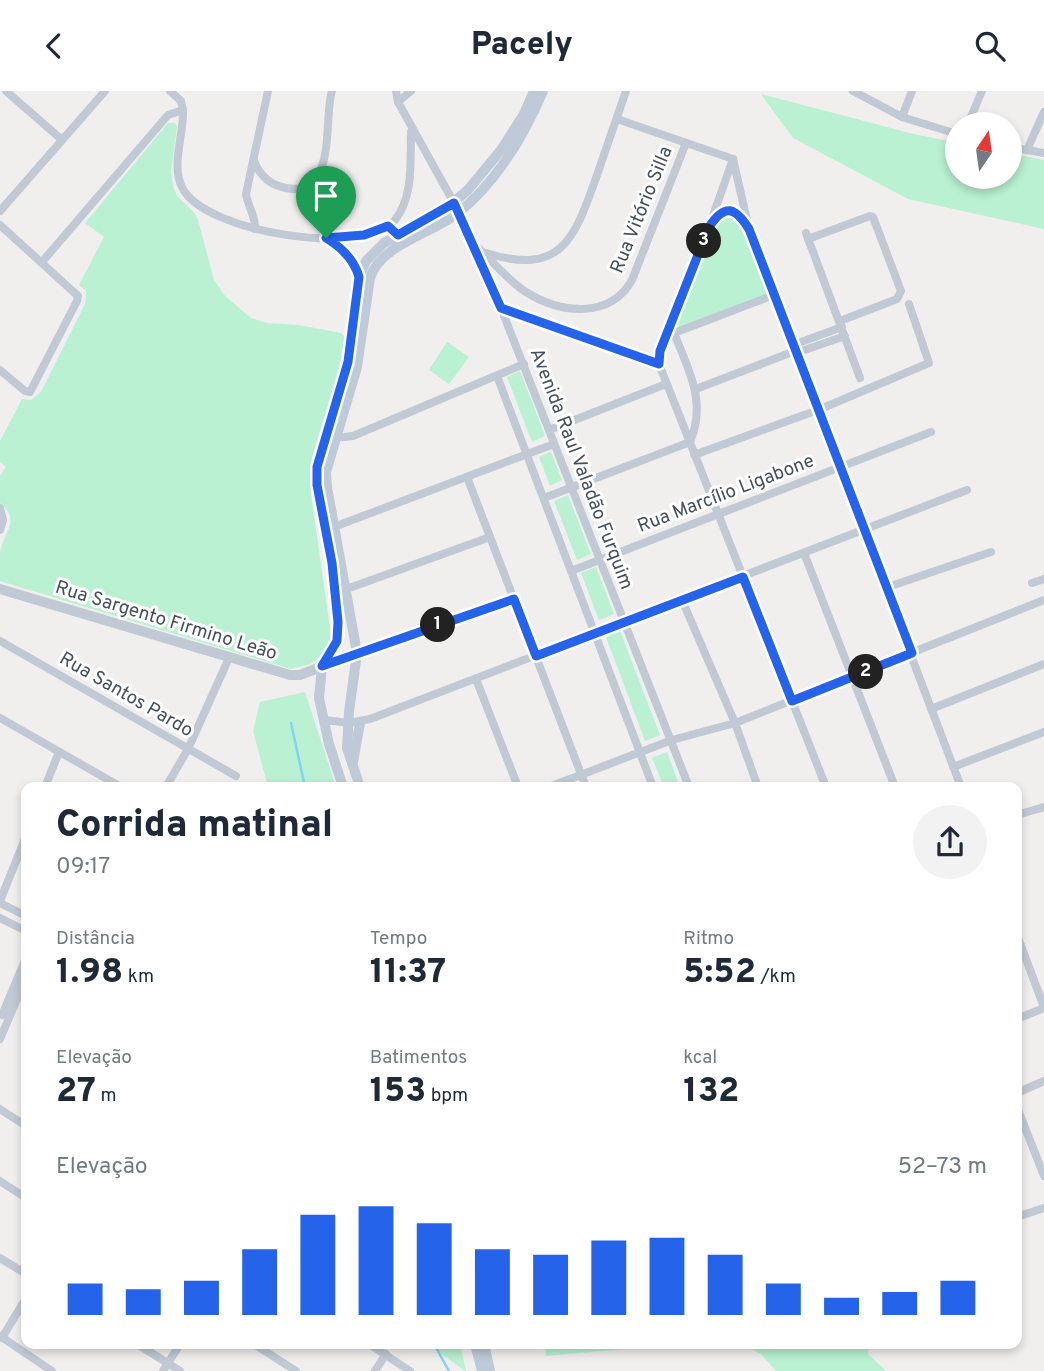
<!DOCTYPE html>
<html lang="pt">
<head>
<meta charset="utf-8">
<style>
	body { margin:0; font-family:Overpass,sans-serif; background:#f2f2f3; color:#1f2937; height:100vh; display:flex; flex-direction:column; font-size:26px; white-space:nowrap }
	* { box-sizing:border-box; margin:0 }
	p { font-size:23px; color:#747a83 }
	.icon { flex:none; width:38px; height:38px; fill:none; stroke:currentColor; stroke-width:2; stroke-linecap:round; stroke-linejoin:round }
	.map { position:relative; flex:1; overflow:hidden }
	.panel { position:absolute; left:21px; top:691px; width:1001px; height:567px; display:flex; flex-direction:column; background:#fff; border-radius:14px; box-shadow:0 4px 10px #0003 }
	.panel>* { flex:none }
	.needle { width:46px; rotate:13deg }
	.buttons { position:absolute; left:945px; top:21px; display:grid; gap:14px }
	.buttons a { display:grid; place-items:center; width:77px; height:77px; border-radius:50%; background:#fff; box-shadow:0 4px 10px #0003; font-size:35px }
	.pin { position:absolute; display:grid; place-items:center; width:60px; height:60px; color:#fff; margin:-72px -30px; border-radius:50% 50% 50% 0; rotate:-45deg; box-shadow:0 0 7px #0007 }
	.pin .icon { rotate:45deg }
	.km { position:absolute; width:35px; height:35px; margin:-18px; border-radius:50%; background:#222; color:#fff; font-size:19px; line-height:35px; text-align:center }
	.round { display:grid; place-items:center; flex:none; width:74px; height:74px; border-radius:37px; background:#f2f2f3 }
	.head { display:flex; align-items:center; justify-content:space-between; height:119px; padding:0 35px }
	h1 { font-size:38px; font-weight:800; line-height:52px }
	.metrics { display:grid; grid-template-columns:repeat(3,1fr); gap:10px; height:119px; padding:7px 35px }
	.metrics div { display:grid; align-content:center }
	.metrics b { font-size:35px; font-weight:800 }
	.metrics small { font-size:19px; font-weight:400 }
	.metrics p { font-size:19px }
	.chart { height:196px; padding:14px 35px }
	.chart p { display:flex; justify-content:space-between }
	.chart svg { width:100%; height:126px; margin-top:7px; stroke:#2563eb; stroke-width:6 }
	header { display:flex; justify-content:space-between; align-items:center; height:91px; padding:0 35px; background:#fff; font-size:32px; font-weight:800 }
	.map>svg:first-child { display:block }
</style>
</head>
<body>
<header><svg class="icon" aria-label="back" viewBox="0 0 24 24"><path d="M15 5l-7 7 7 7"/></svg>Pacely<svg class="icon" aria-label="search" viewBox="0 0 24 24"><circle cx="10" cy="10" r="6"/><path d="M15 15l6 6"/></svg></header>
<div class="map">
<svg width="1044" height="1280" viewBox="0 0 1044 1280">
	<rect width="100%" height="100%" fill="#f1eeee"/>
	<g fill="#b9f1d2">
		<polygon points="761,3 910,42 957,52 957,86 1010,86 1010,62 1044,69 1044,138 908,108 793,47"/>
		<path d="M168,32H175L177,35L171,80L173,95L177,105L193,120L198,129L214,189L225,205L251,227L267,232L299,234L341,242L345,246L337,287L314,359L310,378L311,403L331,544L328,562L310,573L291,578L0,490C0,481 0,471 0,462C3,441 22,430 0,412V385L6,376L0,371V350L22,308L31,309L41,301L85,213L86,200L79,194L104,146L85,132Z"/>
		<polygon points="725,124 739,127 769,204 676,237 674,234 715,134"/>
		<polygon points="447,251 469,266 449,293 429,279"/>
		<polygon points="520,280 545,345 532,351 507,286"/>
		<polygon points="551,361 562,389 550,395 539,366"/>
		<polygon points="568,404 591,463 577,469 554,410"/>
		<polygon points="596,476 614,523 599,529 581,482"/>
		<polygon points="620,540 660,644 645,650 606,546"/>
		<polygon points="305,601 336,696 268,696 253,640 260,611"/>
		<polygon points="667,661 680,696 664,696 652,667"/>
		<polygon points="428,1253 460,1253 466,1280 465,1280"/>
		<polygon points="545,1253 639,1253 637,1257 546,1265"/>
		<polygon points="741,1253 869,1253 868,1263 886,1280 776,1280 761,1263"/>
	</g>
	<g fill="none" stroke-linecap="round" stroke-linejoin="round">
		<g stroke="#84d3f0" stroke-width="2.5">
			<polyline points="291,632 305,696"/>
			<polyline points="434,1253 449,1280"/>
		</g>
		<g stroke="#c0c9d4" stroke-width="8">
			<polyline points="6,0 61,48"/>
			<path d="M170,0L181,10L183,19C184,44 170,76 183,98C206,141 364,167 395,129C414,105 410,69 411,41"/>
			<polyline points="396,0 398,11 454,112 501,217 689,696"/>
			<polyline points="853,0 902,26 957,43"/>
			<polyline points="398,11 411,0"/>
			<polyline points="902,26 912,0"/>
			<polyline points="617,28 733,68"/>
			<polyline points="968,33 982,0"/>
			<polyline points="1010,56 1044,62"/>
			<polyline points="1027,59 1044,21"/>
			<polyline points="733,68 709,136 660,259 659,273 826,696"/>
			<polyline points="733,68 749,138 961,696"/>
			<path d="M254,70C260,85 270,94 286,97C338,107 323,28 332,0"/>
			<polyline points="0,120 105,0"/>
			<polyline points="715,127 719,122 730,119 740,124 746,132"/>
			<polyline points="0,134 78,205 77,210 30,301 25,300 0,279"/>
			<path d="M255,138C256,126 248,116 246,103L268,0"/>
			<polyline points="806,142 860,287"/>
			<path d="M326,147C341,156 354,168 359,186"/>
			<polyline points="808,148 870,125 873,126 901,200 897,208 840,230"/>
			<path d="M474,153C491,168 507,189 526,201C561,223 610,228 632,189L686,52"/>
			<path d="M486,162C561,185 574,149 596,87C606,58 616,29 626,0"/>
			<polyline points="42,171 168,24 183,19"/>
			<polyline points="501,217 659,273"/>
			<polyline points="670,240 674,242 774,204"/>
			<polyline points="793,254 842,236"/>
			<polyline points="796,262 845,245"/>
			<polyline points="497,285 653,696"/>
			<polyline points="696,298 795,260"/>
			<polyline points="549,339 666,293"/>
			<polyline points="336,347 353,345 524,273"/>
			<polyline points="694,364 818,319 929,272 909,213"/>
			<polyline points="467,386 586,696"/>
			<path d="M544,407L690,351C707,311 689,280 674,242"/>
			<polyline points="0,417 3,429 0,439"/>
			<polyline points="331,437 554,353"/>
			<polyline points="804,462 895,696"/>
			<polyline points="571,480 931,341"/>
			<polyline points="1032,492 1044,488"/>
			<polyline points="885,497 991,461"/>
			<polyline points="341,500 490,446"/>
			<polyline points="682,509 735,632 758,696"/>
			<polyline points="0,550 236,685"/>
			<polyline points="357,562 514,508"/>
			<polyline points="476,588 518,696"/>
			<polyline points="931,618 1044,573"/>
			<polyline points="0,627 121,696"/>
			<polyline points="325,629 349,632 370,628 967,399"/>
			<polyline points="953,676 1044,641"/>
			<polyline points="45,696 59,661"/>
			<polyline points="166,696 188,658 229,567"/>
			<polyline points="549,696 672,649 735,632 1044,509"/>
			<polyline points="1017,724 1044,716"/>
			<polyline points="0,810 26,745"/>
			<polyline points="0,812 26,825"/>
			<polyline points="0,827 26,840"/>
			<polyline points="1017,844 1044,916"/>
			<polyline points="0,923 2,924 26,867"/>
			<polyline points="1017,928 1044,917"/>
			<polyline points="0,948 26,887"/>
			<polyline points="1017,1002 1044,990"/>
			<polyline points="1017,1016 1044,1085"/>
			<polyline points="0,1018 26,1035"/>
			<polyline points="0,1090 26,1107"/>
			<polyline points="1017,1126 1044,1117"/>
			<polyline points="0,1167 26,1183"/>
			<polyline points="0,1245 52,1280"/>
			<polyline points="2,1247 26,1207"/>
			<polyline points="137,1253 180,1280"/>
			<polyline points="254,1253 296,1280"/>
			<polyline points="369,1253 410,1280"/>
			<polyline points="163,1280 180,1253"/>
			<polyline points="375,1280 386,1263"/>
		</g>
		<polyline stroke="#c0c9d4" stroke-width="10" points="0,498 290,584 300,584 357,562"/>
		<g stroke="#bfcad8" stroke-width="10">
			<polyline points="353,671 360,632"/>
			<polyline points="343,696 329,653 319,607 322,575 332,562 337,550 338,531 332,472 318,394 318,376 348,271 359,186 366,170 384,152 440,122 467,100 501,59 524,23 534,0"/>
			<path d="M360,696L347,657L349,621L357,562L327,396L326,381L357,276L370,187C381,153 431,143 458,122C496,91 524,45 543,0"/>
			<polyline points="475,1253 482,1280"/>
			<polyline points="484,1253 490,1280"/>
		</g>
	</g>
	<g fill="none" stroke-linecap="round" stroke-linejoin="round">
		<g stroke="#fff" stroke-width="14">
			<path id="route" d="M454,112L501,217L659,273L660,260L709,136C725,112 735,116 749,138L912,562L792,610L743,486L536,565L514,508L322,575L337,550L338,531L332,472L317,394V376L348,271L359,186C354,168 341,156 326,147L364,144L388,135L398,144Z"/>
		</g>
		<use href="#route" stroke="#2563eb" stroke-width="9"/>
	</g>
	<g text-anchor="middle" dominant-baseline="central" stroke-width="6" stroke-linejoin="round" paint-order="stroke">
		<g font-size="19" fill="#45505c" stroke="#fff">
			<text transform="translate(642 119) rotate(-68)">Rua Vitório Silla</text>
			<text transform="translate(581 378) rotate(69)">Avenida Raul Valadão Furquim</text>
			<text transform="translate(726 403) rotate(-21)">Rua Marcílio Ligabone</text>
			<text transform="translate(166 530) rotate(17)">Rua Sargento Firmino Leão</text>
			<text transform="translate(126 604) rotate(30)">Rua Santos Pardo</text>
		</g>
	</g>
</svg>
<div class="buttons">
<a><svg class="needle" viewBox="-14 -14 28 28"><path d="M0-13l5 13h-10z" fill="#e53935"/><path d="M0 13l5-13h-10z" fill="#747a83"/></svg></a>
</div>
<div class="pin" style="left:326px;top:147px;background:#1e9e55"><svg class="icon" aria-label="arrive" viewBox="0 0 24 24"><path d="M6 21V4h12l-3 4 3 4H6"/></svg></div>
<b class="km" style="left:438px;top:534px">1</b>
<b class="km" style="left:866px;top:581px">2</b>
<b class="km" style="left:704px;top:150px">3</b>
<section class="panel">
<div class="head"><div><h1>Corrida matinal</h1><p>09:17</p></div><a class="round"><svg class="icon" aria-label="share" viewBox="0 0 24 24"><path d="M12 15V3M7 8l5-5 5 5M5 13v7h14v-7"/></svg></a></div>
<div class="metrics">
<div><p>Distância</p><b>1.98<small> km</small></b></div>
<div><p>Tempo</p><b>11:37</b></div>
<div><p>Ritmo</p><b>5:52<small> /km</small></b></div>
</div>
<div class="metrics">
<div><p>Elevação</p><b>27<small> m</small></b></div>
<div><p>Batimentos</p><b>153<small> bpm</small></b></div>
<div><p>kcal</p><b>132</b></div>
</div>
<div class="chart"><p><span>Elevação</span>52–73 m</p>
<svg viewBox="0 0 160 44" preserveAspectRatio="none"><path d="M5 44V33M15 44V35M25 44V32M35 44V21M45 44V9M55 44V6M65 44V12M75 44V21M85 44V23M95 44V18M105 44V17M115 44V23M125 44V33M135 44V38M145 44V36M155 44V32"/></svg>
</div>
</section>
</div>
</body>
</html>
